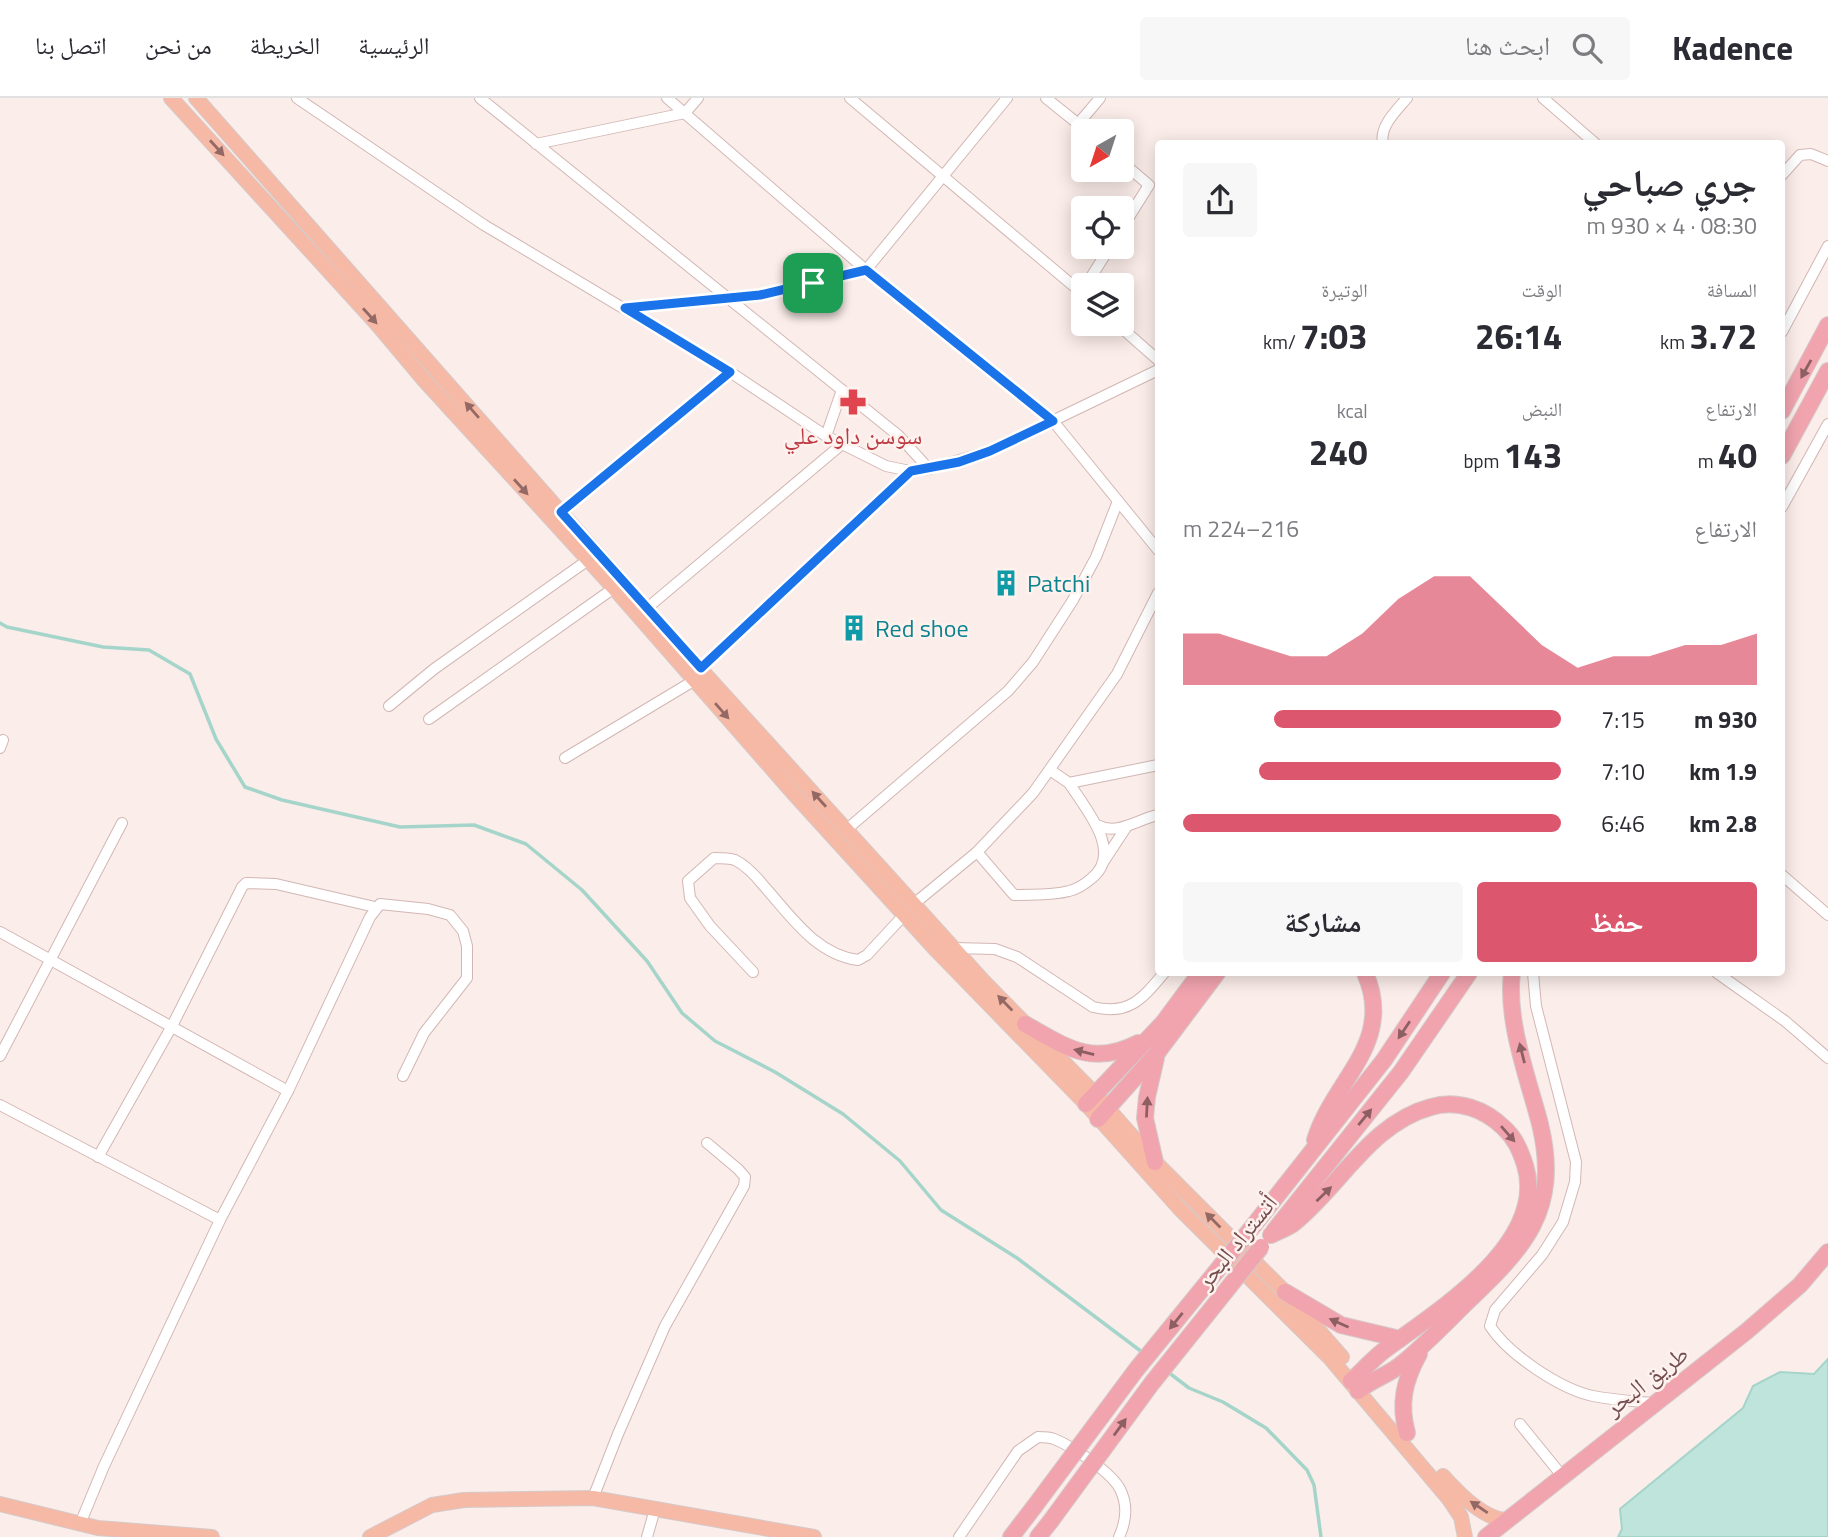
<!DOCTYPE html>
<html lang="ar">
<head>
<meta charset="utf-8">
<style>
	body { margin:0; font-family:"Titillium Web","Noto Naskh Arabic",sans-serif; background:#f7f7f7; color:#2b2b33; direction:rtl; height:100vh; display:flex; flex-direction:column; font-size:26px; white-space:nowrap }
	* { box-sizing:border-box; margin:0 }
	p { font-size:23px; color:#7c7c81 }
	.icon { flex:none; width:38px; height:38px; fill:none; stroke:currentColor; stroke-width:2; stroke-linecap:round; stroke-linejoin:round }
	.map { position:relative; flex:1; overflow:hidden; direction:ltr }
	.side { position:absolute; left:1155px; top:42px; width:630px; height:836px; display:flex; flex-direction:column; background:#fff; border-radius:7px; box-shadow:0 4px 18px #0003; direction:rtl }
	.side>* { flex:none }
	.needle { width:46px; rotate:219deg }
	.fabs { position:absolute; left:1071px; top:21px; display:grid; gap:14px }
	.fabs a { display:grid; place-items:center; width:63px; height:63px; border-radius:7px; background:#fff; box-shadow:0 4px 18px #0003; font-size:35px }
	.pin { position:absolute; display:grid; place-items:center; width:60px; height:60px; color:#fff; margin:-30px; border-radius:14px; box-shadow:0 4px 10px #0006 }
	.round { display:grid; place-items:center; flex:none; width:74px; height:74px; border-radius:7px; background:#f7f7f7 }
	.headline { display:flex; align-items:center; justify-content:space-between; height:119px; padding:0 28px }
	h1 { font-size:38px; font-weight:700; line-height:52px }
	.metrics { display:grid; grid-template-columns:repeat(3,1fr); gap:10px; height:119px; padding:7px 28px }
	.metrics div { display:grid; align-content:center }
	.metrics b { font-size:35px; font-weight:700 }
	.metrics small { font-size:19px; font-weight:400 }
	.metrics p { font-size:19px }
	.chart { height:196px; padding:14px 28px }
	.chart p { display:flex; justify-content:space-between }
	.chart svg { width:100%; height:126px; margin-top:7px; fill:#dc576d; opacity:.7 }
	.button { display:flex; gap:14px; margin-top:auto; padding:14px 28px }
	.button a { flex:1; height:80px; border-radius:7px; background:#dc576d; color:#fff; font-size:28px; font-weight:700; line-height:80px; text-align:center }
	.button a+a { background:#f7f7f7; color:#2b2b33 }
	ul { padding:0 28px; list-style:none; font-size:23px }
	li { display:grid; grid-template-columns:112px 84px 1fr; align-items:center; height:52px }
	li i { height:18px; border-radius:9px; background:#dc576d }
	header { display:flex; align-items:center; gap:42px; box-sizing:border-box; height:98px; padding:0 35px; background:#fff; border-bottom:2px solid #e1e1e2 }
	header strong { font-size:33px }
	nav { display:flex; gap:38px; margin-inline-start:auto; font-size:24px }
	.search { width:490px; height:63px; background:#f7f7f7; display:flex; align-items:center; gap:18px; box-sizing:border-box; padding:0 24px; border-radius:7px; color:#7c7c81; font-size:26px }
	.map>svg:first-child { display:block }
</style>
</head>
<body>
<header>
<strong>Kadence</strong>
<div class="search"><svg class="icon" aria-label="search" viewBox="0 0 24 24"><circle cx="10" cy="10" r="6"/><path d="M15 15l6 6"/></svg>ابحث هنا</div>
<nav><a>الرئيسية</a><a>الخريطة</a><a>من نحن</a><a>اتصل بنا</a></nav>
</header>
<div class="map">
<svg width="1828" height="1439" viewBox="0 0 1828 1439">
	<rect width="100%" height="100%" fill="#fbede9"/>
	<polygon fill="#bee4db" stroke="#a5d5ca" stroke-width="2" points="1828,1261 1828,1439 1618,1439 1622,1431 1620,1411 1743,1310 1753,1288 1780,1274 1814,1276"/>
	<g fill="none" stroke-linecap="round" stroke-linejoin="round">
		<g stroke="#a5d5ca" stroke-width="3.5">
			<polyline points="0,525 7,529 103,549 149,552 190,576 216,641 245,689 282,702 400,729 474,727 526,746 582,792 647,863 682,915 715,943 775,974 843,1016 900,1063 941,1112 1017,1160 1142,1254"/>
			<polyline points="1168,1274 1189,1290 1223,1304 1266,1330 1307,1372 1314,1387 1321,1439"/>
		</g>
		<g stroke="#d2b7b4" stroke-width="12">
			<g id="minor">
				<polyline points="297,0 484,127 730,274 826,338 886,368 910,373 929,371 990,353 1158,272"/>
				<polyline points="480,0 899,338 929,371"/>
				<polyline points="667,0 866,172 1053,323 1158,452"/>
				<polyline points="850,0 1083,196"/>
				<polyline points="1046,0 1087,33"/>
				<polyline points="1543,0 1596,46"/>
				<polyline points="1078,26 1100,0"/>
				<polyline points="536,46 685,15 698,0"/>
				<path d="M1383,46C1379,28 1397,12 1407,0"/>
				<polyline points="1122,64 1149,87 1122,130"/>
				<polyline points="1782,77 1800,57 1811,56 1828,63"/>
				<polyline points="1086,187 1110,149"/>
				<polyline points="625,210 760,197 866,172 1007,0"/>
				<polyline points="1117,226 1158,262"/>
				<polyline points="1782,234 1828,148"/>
				<polyline points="826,338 842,292"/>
				<polyline points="1782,409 1828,326"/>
				<polyline points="561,414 730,274"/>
				<polyline points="646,511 841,347"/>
				<polyline points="701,570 910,373"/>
				<polyline points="389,608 434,571 588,462"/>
				<polyline points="429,621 614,490"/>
				<polyline points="0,650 3,642"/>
				<polyline points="565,660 695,582"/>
				<polyline points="1050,672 1069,685 1158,667"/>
				<path d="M1097,727C1117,738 1138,721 1158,717"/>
				<polyline points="846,732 1008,593 1033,564 1073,502 1096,459 1118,403"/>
				<path d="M977,754L1014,797C1033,796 1051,798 1069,793C1078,791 1085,786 1092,780C1124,754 1085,710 1069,685"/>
				<polyline points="1104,763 1127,728"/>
				<polyline points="1782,777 1828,817"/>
				<polyline points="915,805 977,754 1033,695 1117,576 1158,495"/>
				<polyline points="0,834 288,993"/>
				<path d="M953,850L995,851L1017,859L1093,909C1129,918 1143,900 1164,875"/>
				<path d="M753,874L710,828L690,800L688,783L714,760C721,760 729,760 735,762C747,768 755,777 763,787C791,818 815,856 858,862L867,857L904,817"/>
				<path d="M1533,875L1536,908L1576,1064L1575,1084L1563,1124L1542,1157L1495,1212L1490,1228C1508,1256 1560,1291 1593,1298C1613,1302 1633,1303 1653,1305"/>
				<polyline points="1717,875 1785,923 1828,960"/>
				<polyline points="0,958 122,725"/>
				<polyline points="0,1007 220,1122"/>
				<polyline points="98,1059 172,928 242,789 246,785 276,786 375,809"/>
				<polyline points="1520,1326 1563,1379"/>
				<polyline points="593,1400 618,1336 665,1228 744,1088 745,1079 738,1071 707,1045"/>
				<polyline points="80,1426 104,1368 220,1122 288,993 370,819 380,806 428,811 450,817 463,833 467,848 467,880 424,935 403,978"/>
				<polyline points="647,1439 655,1411"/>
				<path d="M959,1439L1018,1353L1038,1339C1043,1339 1049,1339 1054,1341C1072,1348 1111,1374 1120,1391C1128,1407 1126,1424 1119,1439"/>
			</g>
		</g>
		<g stroke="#d5caca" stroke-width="16">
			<g id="major">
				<polyline points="171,0 377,226 424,282 614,490 794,696 937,853 1086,1006 1180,1111 1330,1260 1449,1401 1461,1419 1465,1439"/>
				<polyline points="196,0 646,511 987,887 1095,996 1155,1064 1285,1194 1342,1259"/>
				<path d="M1443,1378C1458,1395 1482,1419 1504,1422"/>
				<polyline points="0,1406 98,1430 212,1439"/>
				<polyline points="370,1439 432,1407 464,1402 593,1400 814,1439"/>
			</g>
		</g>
		<g stroke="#d5caca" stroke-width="18">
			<g id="highway">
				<polyline points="1782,313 1828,227"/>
				<polyline points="1782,358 1828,273"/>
				<path d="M1025,926C1066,949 1092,969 1138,945"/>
				<polyline points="1086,1006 1163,925 1200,875"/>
				<polyline points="1098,1021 1157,955 1217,875"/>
				<path d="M1315,1042C1333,982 1396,945 1365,875"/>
				<polyline points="1155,1064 1145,1020 1147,999 1156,960"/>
				<polyline points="1250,1132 1384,962 1442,875"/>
				<polyline points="1274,1133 1401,974 1469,875"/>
				<path d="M1271,1137C1278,1133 1288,1130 1294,1125C1340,1088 1371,1025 1431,1009C1457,1001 1485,1011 1504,1030C1515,1040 1520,1052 1525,1067C1549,1146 1435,1214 1382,1254C1371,1263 1362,1273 1351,1283"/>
				<polyline points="1285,1194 1341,1227 1400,1241"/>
				<path d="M1358,1293C1371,1282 1386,1278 1399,1268C1423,1249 1444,1227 1465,1206C1524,1150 1561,1113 1540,1026C1528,980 1506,923 1512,875"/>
				<path d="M1407,1335C1399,1306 1404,1283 1419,1256"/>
				<polyline points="1011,1439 1034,1409"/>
				<polyline points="1038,1439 1050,1424"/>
				<polyline points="1486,1439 1747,1233 1800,1187 1828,1154"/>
			</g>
		</g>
		<use href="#minor" stroke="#fff" stroke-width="10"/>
		<use href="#major" stroke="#f5b9a6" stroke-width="14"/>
		<use href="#highway" stroke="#f1a4ae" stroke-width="16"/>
		<g stroke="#d5caca" stroke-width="18" stroke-linecap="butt">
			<g id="highway-bridge">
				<polyline points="1034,1409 1136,1272 1250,1132"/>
				<polyline points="1050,1424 1152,1285 1261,1149"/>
			</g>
		</g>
		<use href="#highway-bridge" stroke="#f1a4ae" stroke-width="16"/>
	</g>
	<defs><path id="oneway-solid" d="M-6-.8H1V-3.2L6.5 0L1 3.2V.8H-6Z" transform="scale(1.75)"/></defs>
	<g fill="#946965">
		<use href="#oneway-solid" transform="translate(217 50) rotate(48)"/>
		<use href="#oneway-solid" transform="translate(370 218) rotate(48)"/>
		<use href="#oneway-solid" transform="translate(472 312) rotate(-131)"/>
		<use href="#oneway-solid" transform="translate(521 389) rotate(48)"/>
		<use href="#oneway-solid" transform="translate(722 613) rotate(49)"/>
		<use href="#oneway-solid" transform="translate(819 701) rotate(-132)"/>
		<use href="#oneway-solid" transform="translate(1005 905) rotate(-134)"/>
		<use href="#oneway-solid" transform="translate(1213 1122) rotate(-135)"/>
		<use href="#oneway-solid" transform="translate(1479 1409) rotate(-146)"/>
	</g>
	<g fill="#8d5f62">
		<use href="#oneway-solid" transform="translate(1806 271) rotate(119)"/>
		<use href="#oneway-solid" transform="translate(1404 932) rotate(124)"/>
		<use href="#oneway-solid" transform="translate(1084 954) rotate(-166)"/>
		<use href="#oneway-solid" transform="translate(1522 955) rotate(-104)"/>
		<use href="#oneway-solid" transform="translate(1147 1009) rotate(-87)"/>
		<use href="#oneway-solid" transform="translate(1365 1019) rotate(-51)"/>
		<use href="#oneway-solid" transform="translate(1508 1036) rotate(49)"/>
		<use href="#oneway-solid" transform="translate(1324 1096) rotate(-44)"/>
		<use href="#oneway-solid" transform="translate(1176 1223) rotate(129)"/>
		<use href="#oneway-solid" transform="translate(1339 1225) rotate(-156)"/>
		<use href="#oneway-solid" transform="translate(1120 1329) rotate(-54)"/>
	</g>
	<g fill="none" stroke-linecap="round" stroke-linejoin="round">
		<g stroke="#fff" stroke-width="14">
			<polygon id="route" points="866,172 1053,323 990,353 959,364 911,373 701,570 561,414 730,274 625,210 760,197"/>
		</g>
		<use href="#route" stroke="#1a73e8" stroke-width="9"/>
	</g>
	<defs>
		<g id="pharmacy-bare" transform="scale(2.1)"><path d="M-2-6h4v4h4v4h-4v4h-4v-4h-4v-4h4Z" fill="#e0444e" stroke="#fef2ef" stroke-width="2.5" paint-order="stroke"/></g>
		<g id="building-bare" transform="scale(2.1)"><path d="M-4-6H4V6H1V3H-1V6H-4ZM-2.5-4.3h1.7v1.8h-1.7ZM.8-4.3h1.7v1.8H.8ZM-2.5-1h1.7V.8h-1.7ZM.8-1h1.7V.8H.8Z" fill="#0f9aa8" stroke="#fef2ef" stroke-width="2.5" paint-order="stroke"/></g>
	</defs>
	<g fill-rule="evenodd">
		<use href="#pharmacy-bare" x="853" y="304"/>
		<use href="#building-bare" x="1006" y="485"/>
		<use href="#building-bare" x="854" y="530"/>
	</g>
	<g text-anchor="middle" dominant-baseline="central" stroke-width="5" stroke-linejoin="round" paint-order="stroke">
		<g font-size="24" fill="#be3a42" stroke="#fef2ef">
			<text x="853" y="337">سوسن داود علي</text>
		</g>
		<g font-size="24" fill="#0d838f" stroke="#fef2ef" text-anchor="start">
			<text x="1027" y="485">Patchi</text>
			<text x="875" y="530">Red shoe</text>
		</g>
		<g font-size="24" fill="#744e4f" stroke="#fef2ef">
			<text transform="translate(1236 1143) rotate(-51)">أتستراد البحر</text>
			<text transform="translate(1646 1282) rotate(-38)">طريق البحر</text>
		</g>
	</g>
</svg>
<div class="fabs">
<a><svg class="needle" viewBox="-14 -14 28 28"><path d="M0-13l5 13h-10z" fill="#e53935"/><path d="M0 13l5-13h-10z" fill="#7c7c81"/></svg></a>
<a><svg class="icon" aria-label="locate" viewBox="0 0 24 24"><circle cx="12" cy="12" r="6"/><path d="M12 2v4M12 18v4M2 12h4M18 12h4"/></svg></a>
<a><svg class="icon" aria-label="layers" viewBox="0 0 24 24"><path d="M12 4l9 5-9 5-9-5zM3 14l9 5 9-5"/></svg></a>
</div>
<div class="pin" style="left:813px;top:185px;background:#1e9e55"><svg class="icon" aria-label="arrive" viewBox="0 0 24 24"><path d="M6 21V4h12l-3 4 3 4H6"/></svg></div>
<section class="side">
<div class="headline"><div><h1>جري صباحي</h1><p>08:30 · 4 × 930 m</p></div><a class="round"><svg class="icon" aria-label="share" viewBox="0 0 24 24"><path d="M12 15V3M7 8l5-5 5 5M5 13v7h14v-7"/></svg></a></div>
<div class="metrics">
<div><p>المسافة</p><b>3.72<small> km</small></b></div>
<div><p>الوقت</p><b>26:14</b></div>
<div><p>الوتيرة</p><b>7:03<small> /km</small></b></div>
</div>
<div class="metrics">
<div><p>الارتفاع</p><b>40<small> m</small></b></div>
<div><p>النبض</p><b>143<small> bpm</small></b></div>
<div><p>kcal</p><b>240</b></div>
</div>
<div class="chart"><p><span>الارتفاع</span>216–224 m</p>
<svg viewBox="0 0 160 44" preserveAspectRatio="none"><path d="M0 44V26L10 26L20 30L30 34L40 34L50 26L60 14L70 6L80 6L90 18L100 30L110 38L120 34L130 34L140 30L150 30L160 26V44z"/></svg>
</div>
<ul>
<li><b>930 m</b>7:15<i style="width:76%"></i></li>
<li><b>1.9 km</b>7:10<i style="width:80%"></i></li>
<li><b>2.8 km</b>6:46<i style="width:100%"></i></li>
</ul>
<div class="button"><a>حفظ</a><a>مشاركة</a></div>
</section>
</div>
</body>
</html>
